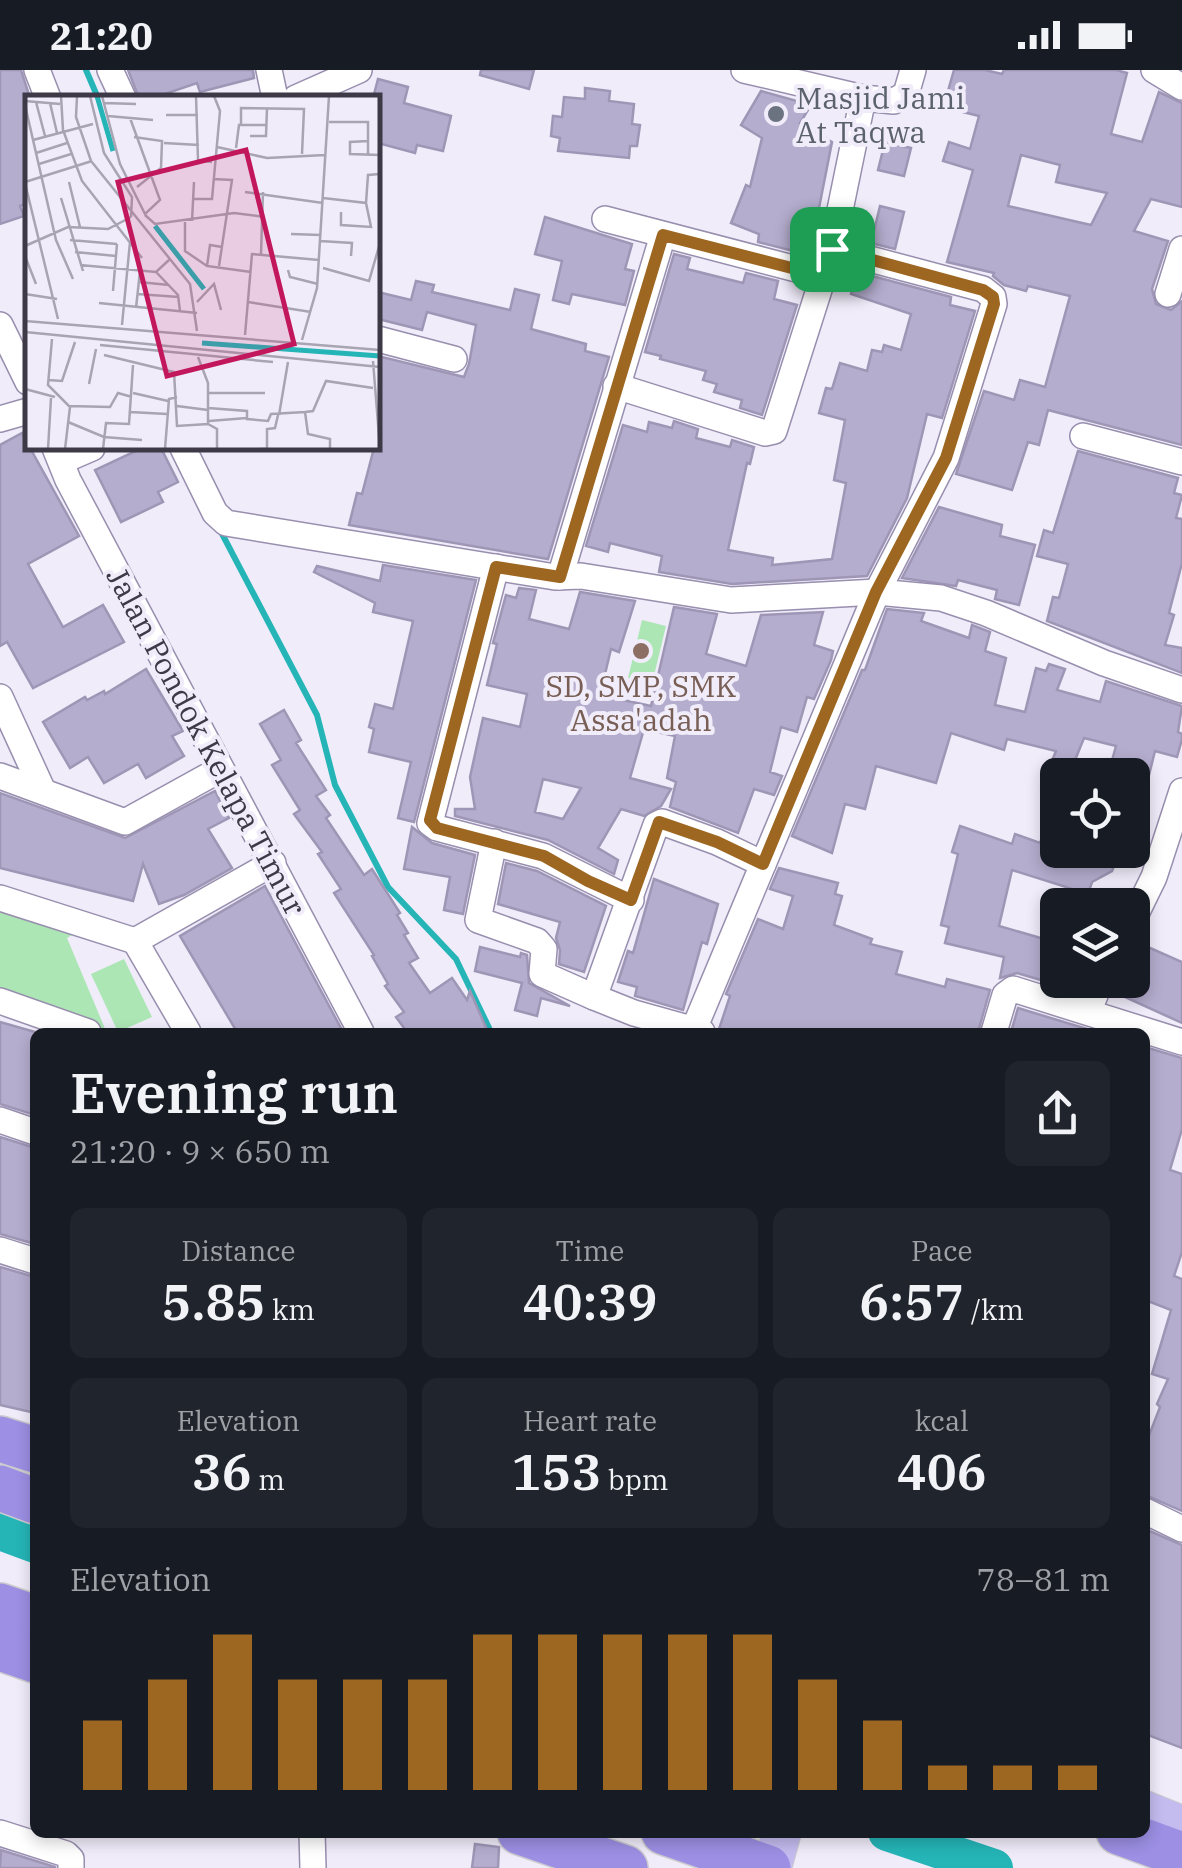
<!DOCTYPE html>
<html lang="en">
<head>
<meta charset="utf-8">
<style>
	body { margin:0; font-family:"IBM Plex Serif",serif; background:#20242c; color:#f1f3f6; height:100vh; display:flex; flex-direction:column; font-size:38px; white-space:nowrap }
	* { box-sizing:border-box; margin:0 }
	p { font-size:32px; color:#9ea1a6 }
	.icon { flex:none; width:55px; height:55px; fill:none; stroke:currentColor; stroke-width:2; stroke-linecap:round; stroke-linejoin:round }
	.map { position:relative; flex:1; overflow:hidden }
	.drawer { position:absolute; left:30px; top:958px; width:1120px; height:810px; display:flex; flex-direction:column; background:#171b24; border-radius:15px; box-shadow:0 5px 15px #0003 }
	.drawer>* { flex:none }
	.fabs { position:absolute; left:1040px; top:688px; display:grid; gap:20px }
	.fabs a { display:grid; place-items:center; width:110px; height:110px; border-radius:15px; background:#171b24; box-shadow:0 5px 15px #0003; font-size:50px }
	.pin { position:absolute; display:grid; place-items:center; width:85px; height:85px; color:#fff; margin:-42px; border-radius:20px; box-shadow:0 5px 15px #0006 }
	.round { display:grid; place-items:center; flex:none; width:105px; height:105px; border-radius:15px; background:#20242c }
	.overview { display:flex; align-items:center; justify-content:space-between; height:170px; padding:0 40px }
	h1 { font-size:55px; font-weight:600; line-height:75px }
	.metrics { display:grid; grid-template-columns:repeat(3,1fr); gap:15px; height:170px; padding:10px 40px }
	.metrics div { display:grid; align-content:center; border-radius:15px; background:#20242c; text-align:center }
	.metrics b { font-size:50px; font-weight:600 }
	.metrics small { font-size:28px; font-weight:400 }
	.metrics p { font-size:28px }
	.chart { height:280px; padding:20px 40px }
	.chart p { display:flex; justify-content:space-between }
	.chart svg { width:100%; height:180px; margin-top:10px; stroke:#9e6721; stroke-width:6 }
	.status { display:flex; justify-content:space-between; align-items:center; height:70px; padding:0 50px; background:#171b24; direction:ltr }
	.status svg { height:28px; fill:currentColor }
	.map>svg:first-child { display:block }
</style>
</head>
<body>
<div class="status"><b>21:20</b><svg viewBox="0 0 49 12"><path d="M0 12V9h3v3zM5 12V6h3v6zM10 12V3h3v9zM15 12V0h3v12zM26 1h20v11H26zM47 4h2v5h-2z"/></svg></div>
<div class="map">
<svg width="1182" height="1798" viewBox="0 0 1182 1798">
	<rect width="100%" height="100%" fill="#f0ecfa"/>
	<g fill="#ade6b5">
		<polygon points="642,550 666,556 652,614 628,608"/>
		<polygon points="0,823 96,851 67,868 106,961 0,924"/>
		<polygon points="124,889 152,947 118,962 91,904"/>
	</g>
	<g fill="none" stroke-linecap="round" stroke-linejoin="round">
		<g stroke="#25b5b7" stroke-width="6">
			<polyline points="86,0 98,28"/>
			<polyline points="219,458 317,645 335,715 388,817 456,889 491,962"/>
		</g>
		<g stroke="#25b5b7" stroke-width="38">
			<polyline points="0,1461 35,1474"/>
			<polyline points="887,1762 994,1798"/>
		</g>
	</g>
	<g fill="#b5adce" stroke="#9f96b6" stroke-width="2.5" fill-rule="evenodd">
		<polygon points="0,0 21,0 30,28 28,28 28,133 20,136 24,146 0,154"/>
		<polygon points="128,0 253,0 254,8 200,22 197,13 153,28 139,28"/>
		<polygon points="481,0 534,0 529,19 480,5"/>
		<path d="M954,0H985L1002,4L1004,0H1116L1127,3L1111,64L1142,72L1159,22L1182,33V137L1151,129L1134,161L1168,171L1152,219L1156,234L1171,240L1182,231V375L1048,340L1039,375L1028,372L1012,420L956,404L984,321L1014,330L1020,310L1045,317L1070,226L1028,216L1026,221L1004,215L993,206L994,203L947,192L973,100L943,91L949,72L970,79L979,46L955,40L957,31L946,28ZM1021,85L1060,95L1056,112L1107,123L1091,155L1008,136Z"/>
		<polygon points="378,9 408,17 404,33 451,46 443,81 417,75 415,83 378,73 378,28 373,28"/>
		<polygon points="585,18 610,21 609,31 634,34 632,54 640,55 637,76 630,76 629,88 558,81 560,68 551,66 553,46 562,47 564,27 585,29"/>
		<polygon points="761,21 811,35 800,53 832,72 815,158 812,157 805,184 758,172 759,164 731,153 746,115 750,117 762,68 741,55"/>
		<polygon points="885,72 911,78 904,106 878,100"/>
		<polygon points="880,136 904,142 895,179 871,173"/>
		<polygon points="545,147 632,174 625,199 634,201 625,235 572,224 569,234 553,230 562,191 535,184"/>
		<polygon points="674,184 690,188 687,199 743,213 746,203 778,211 774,229 797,235 762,345 740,338 742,330 714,322 717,314 703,310 706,301 660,289 661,286 645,282"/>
		<polygon points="857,202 951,227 950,235 975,241 942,348 927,344 907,428 867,506 732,514 659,502 662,486 610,473 608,482 586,476 623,355 647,362 649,352 672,358 674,351 698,359 696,368 730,377 732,370 754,377 750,394 747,393 728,480 773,488 772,495 832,489 846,413 834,410 845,350 819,343 826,318 832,319 840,293 867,301 872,280 882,282 884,275 901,280 911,244 851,224"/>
		<polygon points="416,211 434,215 432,222 510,240 515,219 539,225 531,259 586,274 585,281 609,287 548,489 349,455 357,423 362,424 374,378 378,378 378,286 464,307 469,294 476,255 427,242 422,260 378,249 378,222 411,230"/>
		<polygon points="22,363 28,378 30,378 79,466 28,494 63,557 103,535 124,572 33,618 7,572 0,576 0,375"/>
		<polygon points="142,378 161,378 178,412 158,422 163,432 121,452 95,400"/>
		<polygon points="1078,381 1178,408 1174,423 1182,425 1176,448 1182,449 1182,493 1169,543 1174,545 1165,575 1182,578 1182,603 1047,551 1053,527 1059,528 1068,494 1037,486 1044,460 1053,463"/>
		<polygon points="939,437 1002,455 1000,466 1035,475 1019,535 995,529 997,520 958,510 956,516 902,508"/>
		<polygon points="383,495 476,510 414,752 398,748 411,692 369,682 374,659 369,657 375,634 393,639 413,551 373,542 375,533 314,502 317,496 380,511"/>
		<path d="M519,518L536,520L529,549L569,559L580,522L635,531L619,582L611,579L600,625L651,636L674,537L717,544L706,584L746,596L761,545L823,542L814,575L833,581L831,590L814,629L807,627L797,662L781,657L770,702L782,706L774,725L754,719L738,763L670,737L676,712L667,708L675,666L644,659L630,708L671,719L661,736L644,746L621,739L598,778L618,790L614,804L548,770L455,746V739H475L470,707L483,648L520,657L527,624L487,615L497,574L493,573L506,525L516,528ZM543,709L581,718L563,749L535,742Z"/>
		<polygon points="887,539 924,543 921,551 969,568 972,555 990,562 985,581 1006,588 995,635 1025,642 1036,598 1046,601 1049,594 1065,599 1057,620 1100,632 1106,611 1182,636 1178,662 1182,664 1182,669 1177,687 1155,681 1149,705 1108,705 1116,676 1084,668 1069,705 1046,705 1056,681 1007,669 1004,680 951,663 936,713 876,696 865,739 845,734 832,783 792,766 862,600 865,600"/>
		<polygon points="146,599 183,661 172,666 184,686 146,708 138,694 104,713 88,687 70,698 43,652 85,627 87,630 104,621 105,624"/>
		<polygon points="284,640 301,670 296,673 326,720 316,726 330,745 326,748 364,805 372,799 400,843 397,845 408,863 404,865 418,888 409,893 430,923 452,908 467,930 470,921 488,962 407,962 396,947 404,942 385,916 388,914 372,886 374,885 334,823 341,819 318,784 322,782 294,744 300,740 272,695 281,690 260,654"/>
		<polygon points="215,721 229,748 208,759 232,798 184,825 159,834 143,794 133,831 0,798 0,723 125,768"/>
		<polygon points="960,756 1012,774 1015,764 1040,773 1043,765 1058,770 1058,780 1121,780 1112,801 1092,812 1088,824 1012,800 999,856 1058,873 1058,915 1017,903 1000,908 1004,887 945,873 949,857 941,855 958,784 952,782"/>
		<polygon points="412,757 432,773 475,785 463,844 444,840 450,807 404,799"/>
		<polygon points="506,793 537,801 606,836 584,902 559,894 560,880 556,868 560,852 498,834"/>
		<polygon points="779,798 838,813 835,824 842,826 834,855 872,869 870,874 902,882 896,904 945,917 947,909 990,920 978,962 718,962 730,926 726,924 758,849 783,859 793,826 770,819"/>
		<polygon points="654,809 718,834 707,874 702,872 683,940 635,926 637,917 618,912 628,881 633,883"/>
		<polygon points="265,816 343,962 237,962 180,866"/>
		<polygon points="1132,870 1182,892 1182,953 1114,922 1117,910 1132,910"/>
		<polygon points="480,877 520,887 521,883 527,885 529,913 570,936 541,928 537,946 515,940 522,913 475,901"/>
		<polygon points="1018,938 1087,959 1087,962 1011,962"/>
		<polygon points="0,952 35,962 35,1045 0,1034"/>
		<polygon points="1145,977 1182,988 1182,1059 1170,1100 1182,1104 1182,1182 1174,1206 1182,1209 1182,1441 1145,1425 1145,1376 1160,1337 1157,1334 1168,1309 1152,1304 1171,1240 1145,1230"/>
		<polygon points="0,1067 35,1078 35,1174 0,1164"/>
		<polygon points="0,1197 35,1207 35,1343 0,1335"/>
		<polygon points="1145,1459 1182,1475 1182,1678 1145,1664"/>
		<polygon points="475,1774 499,1777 498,1798 472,1798"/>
		<polygon points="1,1780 55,1797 55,1798 0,1798"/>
	</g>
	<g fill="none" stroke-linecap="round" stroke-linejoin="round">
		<g stroke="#988eae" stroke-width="28">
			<g id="street">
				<polyline points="37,0 48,28"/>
				<polyline points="110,0 123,28"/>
				<polyline points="269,0 275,28"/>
				<polyline points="744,0 863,28 894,31 906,24 913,0"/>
				<polyline points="1154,0 1182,17"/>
				<polyline points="296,28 359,0"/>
				<polyline points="605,149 823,206"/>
				<polyline points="1168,224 1182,179"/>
				<polyline points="0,255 28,312"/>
				<polyline points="378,269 454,289"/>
				<polyline points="616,316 765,363 774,361 832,179 863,28"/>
				<polyline points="0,349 28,341"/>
				<polyline points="1083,366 1182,392"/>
				<polyline points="55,378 68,410 361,962"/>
				<polyline points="183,378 215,443 226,453 555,507 581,506 731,530 877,522 941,528 986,543 1104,593 1182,620"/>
				<polyline points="62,391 92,378"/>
				<polyline points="496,497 430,753 437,758 543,786 631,830"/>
				<polyline points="560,507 663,165"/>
				<polyline points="0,627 43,721"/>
				<polyline points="0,706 125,752 219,700"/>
				<polyline points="494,772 478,850 537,871 544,879 542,904 594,927"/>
				<polyline points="0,828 135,871 273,793"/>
				<polyline points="1132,852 1154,807 1182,721"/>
				<polyline points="135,871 188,962"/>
				<polyline points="0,931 88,962"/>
				<polyline points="1089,940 1101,910"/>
				<polyline points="694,959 877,522 946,388 994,234 993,227 983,219 832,179"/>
				<polyline points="702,962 634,943 594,927 656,755 662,752 717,772 763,794"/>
				<polyline points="994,962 1005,925 1013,919 1182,972"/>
				<polyline points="0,1050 35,1062"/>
				<polyline points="0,1180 35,1191"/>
				<polyline points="1145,1441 1182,1459"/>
				<polyline points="312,1762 313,1798"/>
				<polyline points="0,1763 66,1784 71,1789 71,1798"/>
			</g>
		</g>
		<g stroke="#cdcccf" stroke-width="40">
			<g id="primary">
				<polyline points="1145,1740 1182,1755"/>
				<polyline points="772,1798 782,1762"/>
			</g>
		</g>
		<g stroke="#cdcccf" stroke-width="48">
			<g id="highway">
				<polyline points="0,1369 35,1380"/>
				<polyline points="0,1418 35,1431"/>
				<polyline points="0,1536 35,1548"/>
				<polyline points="0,1578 35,1590"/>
				<polyline points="520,1762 625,1798"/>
				<polyline points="664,1762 768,1798"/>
				<polyline points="1119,1762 1182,1785"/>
			</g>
		</g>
		<use href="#street" stroke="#fff" stroke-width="25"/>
		<use href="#primary" stroke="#c4bcef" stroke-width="38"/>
		<use href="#highway" stroke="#9c8fe4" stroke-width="45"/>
	</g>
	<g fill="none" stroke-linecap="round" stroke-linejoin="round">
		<g stroke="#fff" stroke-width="20">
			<polygon id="route" points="663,165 823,206 832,179 983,220 993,227 994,234 946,388 876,522 763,794 717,772 659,752 631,830 588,811 544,786 437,758 430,750 496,497 560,507"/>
		</g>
		<use href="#route" stroke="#9e6721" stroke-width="12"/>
	</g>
	<circle fill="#6b7280" stroke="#f0ecfa" stroke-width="4" cx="776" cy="44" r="10"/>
	<circle fill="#8d6e63" stroke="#f0ecfa" stroke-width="4" cx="641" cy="581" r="10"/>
	<g text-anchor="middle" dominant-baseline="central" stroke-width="8" stroke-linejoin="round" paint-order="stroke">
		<g font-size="30" fill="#5b616d" stroke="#f0ecfa" text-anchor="start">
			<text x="796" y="27">Masjid Jami<tspan x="796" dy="34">At Taqwa</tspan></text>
		</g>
		<g font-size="30" fill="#785e54" stroke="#f0ecfa">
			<text x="641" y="615">SD, SMP, SMK<tspan x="641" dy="34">Assa'adah</tspan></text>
		</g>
		<g font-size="30" fill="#3d3946" stroke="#f0ecfa">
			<text transform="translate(207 671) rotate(62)">Jalan Pondok Kelapa Timur</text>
		</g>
	</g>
	<g transform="translate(25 25)">
		<rect width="355" height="355" fill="#f0ecfa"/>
		<path fill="none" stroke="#25b5b7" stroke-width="5" d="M72,1L88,56M130,131L179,194M177,248L355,261"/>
		<path fill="none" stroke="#a8a4b2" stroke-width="2.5" d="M36,1L38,35L57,86L117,163M52,1L51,22L66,66L165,189L172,236M65,1L79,58L107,102L106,122M77,1L95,69L120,119L135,105L105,23M171,1L173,65L187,67M0,6L35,9M11,7L20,41M25,8L32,38M79,8L111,9M0,10L31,145L48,184M141,20H173M83,21L128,25M304,27H343V60M216,29V13L279,14L277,59M225,41H241L242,13M109,42L137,46L136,73L112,92M8,45L68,29M343,46L325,47V59L355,60M139,48L174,50M192,52L242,63L300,60M211,53L214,30H241M11,58L42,48M14,69L46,59M188,84L207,85L194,171M0,87L67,66M44,87L55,132M0,88L33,224M220,97L298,108M36,103L58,176M298,103L341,108L346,132L316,130V117M168,104H187L195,16L189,1M341,108L343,80L355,79M120,120L130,129L209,118L240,122M167,126L169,87M160,127V156L182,171M266,139L296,140M45,145L92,149M295,146L327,148L326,161M0,151L43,132L83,134L106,122M197,152L185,150L182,171L226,177M50,157L91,161M236,159L238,97M0,161L11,189M55,170L131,177L144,165M298,173L344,186L355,148M263,175L265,182L293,189M131,177L153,200L155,216M114,187L144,190M88,196L92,149M0,199L32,204M112,199L154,202M172,207L189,189L196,215M223,207L286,217M74,208L172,218M111,213L115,176M0,226L355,255M97,230L105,147M0,237L355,272M220,240L227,159L294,165M27,244L23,290L45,312L40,354M277,245L292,193L304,1M75,250L248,267M79,260L149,277L152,331L183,329M173,262L183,288V329M348,266L355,354M23,285L37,286L50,247M64,289L71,254M0,294L30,302M108,298L143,306M182,298H240M44,311L85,312L93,298L107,302M152,311L183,315M183,313L222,316V324L243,326L246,319L280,317M105,317L142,319M280,317L288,316L301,286L348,293M280,317L283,339L305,344V354M254,320L263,267M184,326L222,323M43,327L79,342L117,345M183,329L192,334V354M23,354L26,303M78,354L81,328L104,329L108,270M140,354L144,304L152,302M235,354H242V334L250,333L253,320"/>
		<path fill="#c2185b" fill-opacity="0.15" stroke="#c2185b" stroke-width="5" d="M221,55L269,249L142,281L93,87Z"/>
		<rect width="355" height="355" fill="none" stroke="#3d3946" stroke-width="5"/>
	</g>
</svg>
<div class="fabs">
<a><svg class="icon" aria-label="locate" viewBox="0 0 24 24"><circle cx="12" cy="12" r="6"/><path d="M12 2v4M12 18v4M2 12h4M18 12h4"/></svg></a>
<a><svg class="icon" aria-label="layers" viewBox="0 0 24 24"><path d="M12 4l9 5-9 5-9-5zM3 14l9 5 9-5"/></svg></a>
</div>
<div class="pin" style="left:832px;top:179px;background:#1e9e55"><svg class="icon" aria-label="arrive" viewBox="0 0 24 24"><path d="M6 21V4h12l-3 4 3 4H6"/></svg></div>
<section class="drawer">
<div class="overview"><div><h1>Evening run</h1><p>21:20 · 9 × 650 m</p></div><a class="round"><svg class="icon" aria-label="share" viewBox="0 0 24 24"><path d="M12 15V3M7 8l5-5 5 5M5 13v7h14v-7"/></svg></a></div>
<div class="metrics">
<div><p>Distance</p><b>5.85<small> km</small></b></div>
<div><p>Time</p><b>40:39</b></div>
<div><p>Pace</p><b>6:57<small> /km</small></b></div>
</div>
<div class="metrics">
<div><p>Elevation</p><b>36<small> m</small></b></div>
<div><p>Heart rate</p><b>153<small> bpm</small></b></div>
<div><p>kcal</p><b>406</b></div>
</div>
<div class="chart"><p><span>Elevation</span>78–81 m</p>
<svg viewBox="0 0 160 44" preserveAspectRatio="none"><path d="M5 44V27M15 44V17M25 44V6M35 44V17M45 44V17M55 44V17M65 44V6M75 44V6M85 44V6M95 44V6M105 44V6M115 44V17M125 44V27M135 44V38M145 44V38M155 44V38"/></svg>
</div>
</section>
</div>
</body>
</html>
